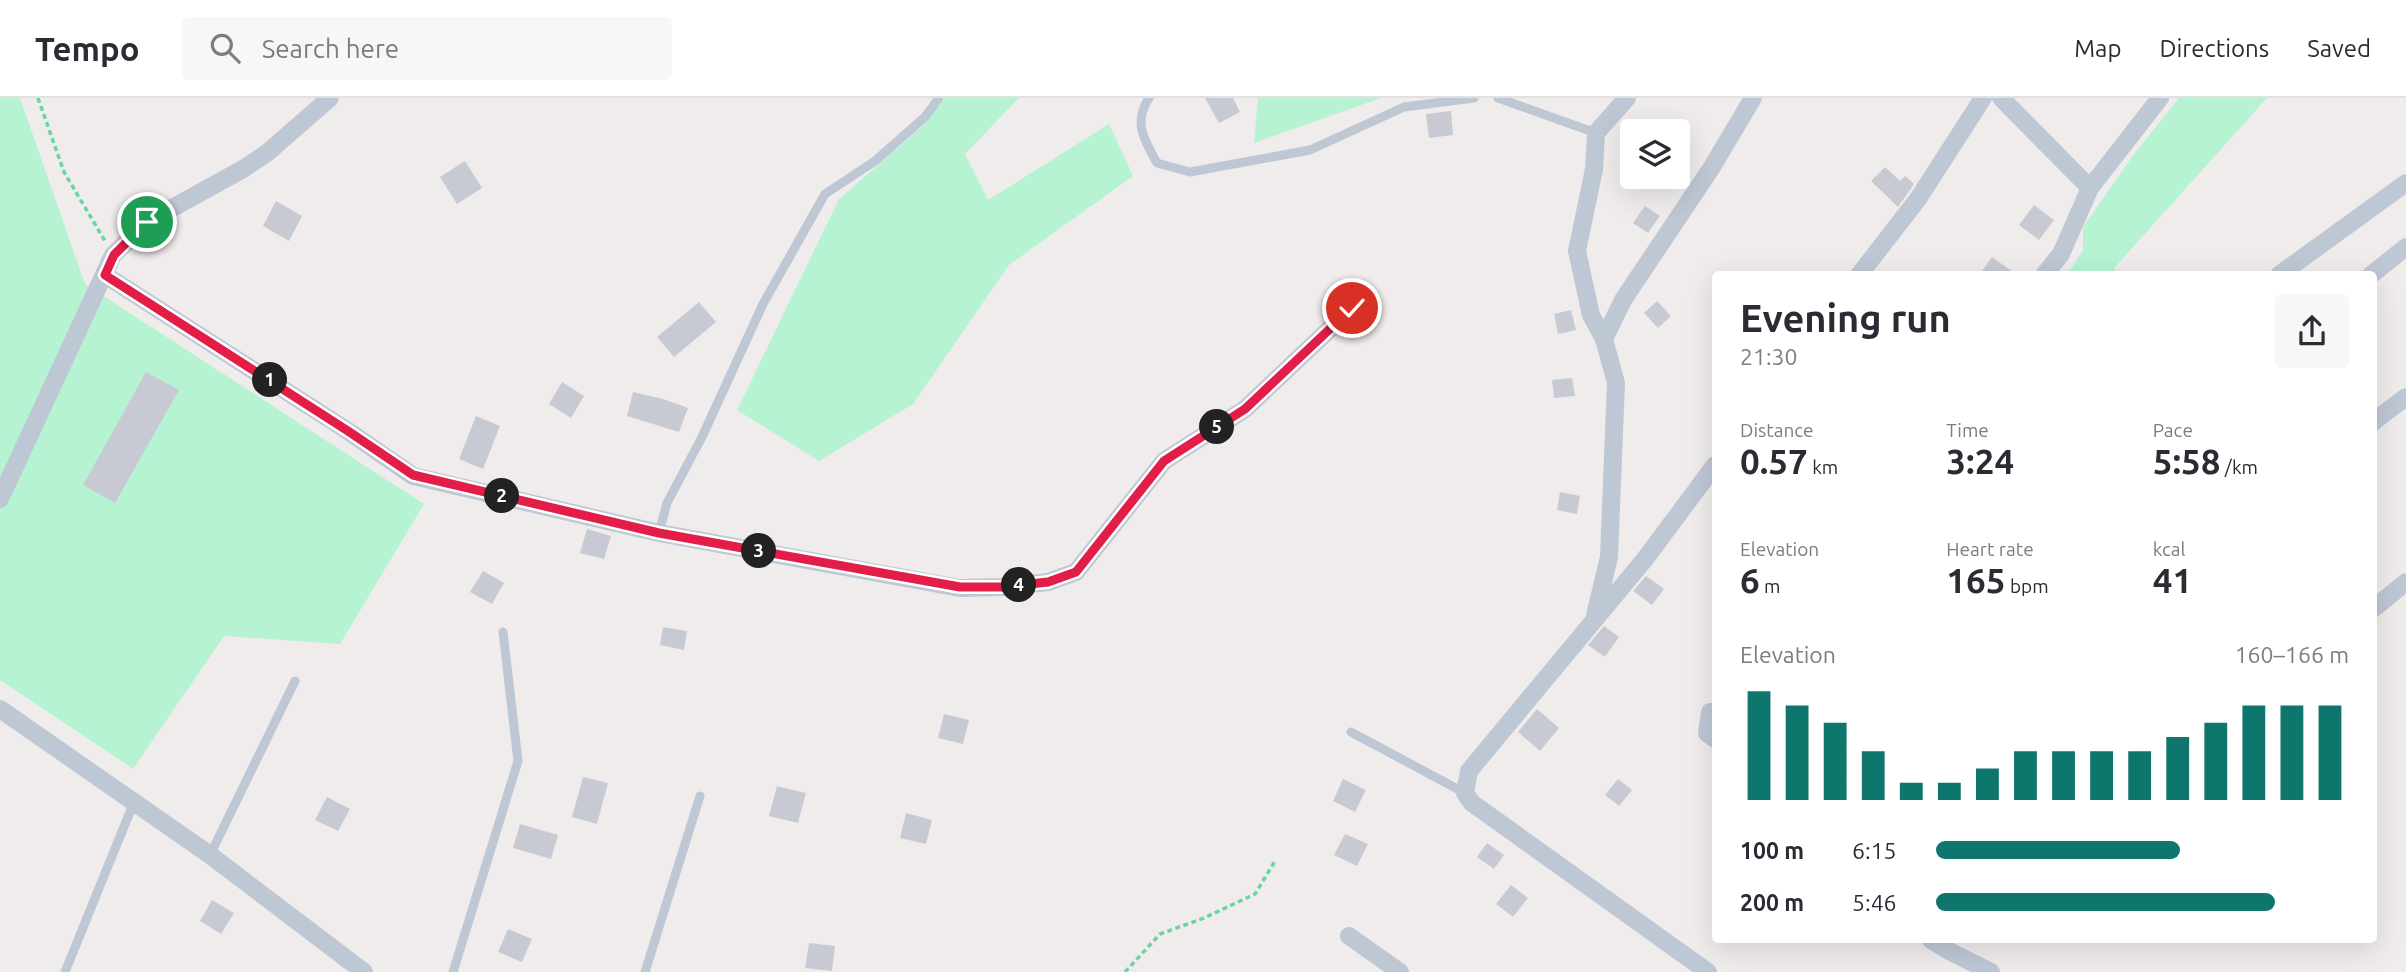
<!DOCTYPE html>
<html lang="en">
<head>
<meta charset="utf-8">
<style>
	body { margin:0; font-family:Ubuntu,sans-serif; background:#f7f7f7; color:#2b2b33; height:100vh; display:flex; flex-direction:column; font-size:26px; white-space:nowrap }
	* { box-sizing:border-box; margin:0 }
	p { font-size:23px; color:#7c7c81 }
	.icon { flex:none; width:38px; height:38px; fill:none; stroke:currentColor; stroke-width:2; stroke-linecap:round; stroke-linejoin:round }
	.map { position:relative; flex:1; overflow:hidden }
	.drawer { position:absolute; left:1712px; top:173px; width:665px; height:672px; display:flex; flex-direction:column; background:#fff; border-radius:7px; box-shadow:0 7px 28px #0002 }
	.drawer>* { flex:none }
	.buttons { position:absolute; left:1620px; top:21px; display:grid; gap:14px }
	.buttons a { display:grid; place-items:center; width:70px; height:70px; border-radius:7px; background:#fff; box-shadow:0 7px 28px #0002; font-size:35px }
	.pin { position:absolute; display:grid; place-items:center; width:60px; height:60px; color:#fff; margin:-30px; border:4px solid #fff; border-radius:50%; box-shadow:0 2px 7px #0007 }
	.km { position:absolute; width:35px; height:35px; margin:-18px; border-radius:50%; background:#222; color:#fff; font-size:19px; line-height:35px; text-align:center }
	.round { display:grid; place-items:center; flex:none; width:74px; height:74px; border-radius:7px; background:#f7f7f7 }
	.overview { display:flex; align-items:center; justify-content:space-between; height:119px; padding:0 28px }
	h1 { font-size:38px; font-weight:600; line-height:52px }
	.figures { display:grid; grid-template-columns:repeat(3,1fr); gap:10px; height:119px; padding:7px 28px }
	.figures div { display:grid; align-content:center }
	.figures b { font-size:35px; font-weight:600 }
	.figures small { font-size:19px; font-weight:400 }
	.figures p { font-size:19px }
	.chart { height:196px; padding:14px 28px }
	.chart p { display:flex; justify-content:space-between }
	.chart svg { width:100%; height:126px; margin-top:7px; stroke:#0f766e; stroke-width:6 }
	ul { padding:0 28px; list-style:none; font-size:23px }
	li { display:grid; grid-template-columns:112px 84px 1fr; align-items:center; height:52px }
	li i { height:18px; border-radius:9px; background:#0f766e }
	header { display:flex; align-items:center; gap:42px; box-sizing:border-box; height:98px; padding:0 35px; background:#fff; border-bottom:2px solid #e1e1e2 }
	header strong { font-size:33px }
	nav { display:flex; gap:38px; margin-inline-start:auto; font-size:24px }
	.search { width:490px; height:63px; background:#f7f7f7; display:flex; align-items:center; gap:18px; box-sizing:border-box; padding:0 24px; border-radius:7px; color:#7c7c81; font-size:26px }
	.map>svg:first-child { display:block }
</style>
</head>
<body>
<header>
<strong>Tempo</strong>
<div class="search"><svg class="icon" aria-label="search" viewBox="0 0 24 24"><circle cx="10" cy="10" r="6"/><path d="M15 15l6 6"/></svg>Search here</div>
<nav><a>Map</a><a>Directions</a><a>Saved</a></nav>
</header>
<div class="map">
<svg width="2406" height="874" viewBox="0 0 2406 874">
	<rect width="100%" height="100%" fill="#f0ecec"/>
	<g fill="#b5f3d3">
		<polygon points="0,0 20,0 85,186 424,406 340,546 224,538 133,671 0,582"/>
		<polygon points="945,0 1019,0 965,56 988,102 1109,26 1133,78 1009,167 913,306 819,363 737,312 839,101 925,26"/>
		<polygon points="1258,0 1381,0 1254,45"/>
		<polygon points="2179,0 2267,0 2114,170 2116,177 2067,177 2083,152 2083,129 2132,59"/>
	</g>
	<g fill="#c8cad3">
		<polygon points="1205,0 1233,0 1240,14 1219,25"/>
		<polygon points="1451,13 1453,37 1429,40 1426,16"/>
		<polygon points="465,63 482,90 457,106 440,79"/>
		<polygon points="1885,69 1900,83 1905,78 1914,86 1898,109 1871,83"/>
		<polygon points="276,103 302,118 289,143 263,128"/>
		<polygon points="2034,107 2054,122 2039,142 2019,127"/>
		<polygon points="1645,108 1660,118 1648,135 1633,125"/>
		<polygon points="1992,159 2017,177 1979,177"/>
		<polygon points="1657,203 1671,218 1658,230 1644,215"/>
		<polygon points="699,204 716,224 674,259 657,239"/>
		<polygon points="1571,212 1576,232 1558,236 1554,216"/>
		<polygon points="146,274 179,292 115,405 83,387"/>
		<polygon points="1572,280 1575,298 1554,300 1552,282"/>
		<polygon points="562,284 584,298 571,320 549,306"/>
		<polygon points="633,294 663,301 688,310 679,334 627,318"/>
		<polygon points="476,318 500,328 483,371 459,361"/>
		<polygon points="1560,394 1580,398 1577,416 1557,412"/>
		<polygon points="587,431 611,438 604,461 580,455"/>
		<polygon points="483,473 504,485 492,506 470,494"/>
		<polygon points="1646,478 1664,491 1652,507 1633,493"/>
		<polygon points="1604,528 1619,539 1605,559 1588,547"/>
		<polygon points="663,529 687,533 684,552 660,547"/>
		<polygon points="1537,611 1559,630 1540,653 1518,634"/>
		<polygon points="944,616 969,622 963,646 938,640"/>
		<polygon points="583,679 608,685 597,726 572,719"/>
		<polygon points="1343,681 1366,692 1355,714 1333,703"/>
		<polygon points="1618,681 1632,692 1619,708 1605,697"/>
		<polygon points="777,688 806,695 798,725 769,718"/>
		<polygon points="327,699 350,711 338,733 315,722"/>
		<polygon points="906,715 932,722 926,746 900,740"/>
		<polygon points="520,726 558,737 551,761 513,750"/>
		<polygon points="1345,736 1368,746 1357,768 1334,757"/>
		<polygon points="1487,745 1504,757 1494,771 1477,759"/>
		<polygon points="1511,787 1528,800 1513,819 1496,806"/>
		<polygon points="212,802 234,815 221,836 200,823"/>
		<polygon points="508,831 532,841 522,864 498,854"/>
		<polygon points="809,845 835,848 832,873 805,870"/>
	</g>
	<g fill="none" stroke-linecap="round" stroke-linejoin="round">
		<g stroke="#6ad4a9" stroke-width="3.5" stroke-dasharray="5 3.5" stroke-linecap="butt">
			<polyline points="38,0 64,74 105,143"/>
			<polyline points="1125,874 1160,836 1204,820 1255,796 1275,763"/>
		</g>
		<g stroke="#bec7d4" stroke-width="9">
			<path d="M1149,0C1133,24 1144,42 1157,65L1190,74L1310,52L1404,9L1474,0"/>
			<polyline points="1498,0 1596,35"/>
			<polyline points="659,435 667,405 702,339 763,206 825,96 875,63 925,19 939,0"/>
			<polyline points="1351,634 1465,695"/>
			<polyline points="210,757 295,583"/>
			<polyline points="65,874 134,704"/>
			<polyline points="453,874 518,663 503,534"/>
			<polyline points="645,874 700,698"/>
		</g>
		<g stroke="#bec7d4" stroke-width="18">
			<polyline points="2001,0 2090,90"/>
			<polyline points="105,177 348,333 413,378 659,435 960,490 1003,489 1048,484 1076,474 1164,363 1245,311 1352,210"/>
			<polyline points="1859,177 1918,101 1983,0"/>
			<polyline points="2044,177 2061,156 2090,90 2160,0"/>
			<polyline points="2279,177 2406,85"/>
			<polyline points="2371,177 2406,149"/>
			<polyline points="1604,241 1623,202 1712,69 1753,0"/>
			<polyline points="2373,324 2406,299"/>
			<polyline points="0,401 113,157 147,124 243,71 267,55 330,0"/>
			<polyline points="2373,511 2406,484"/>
			<polyline points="1595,517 1609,459 1616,285 1604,241 1591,217 1577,153 1594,71 1596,35 1627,0"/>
			<polyline points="0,611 210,757 364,874"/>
			<polyline points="1710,614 1707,635 1715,641"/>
			<polyline points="1349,838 1400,874"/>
			<polyline points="1931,842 1951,854 1991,874"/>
			<polyline points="1708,874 1472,705 1465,695 1469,673 1645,461 1715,367"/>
		</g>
	</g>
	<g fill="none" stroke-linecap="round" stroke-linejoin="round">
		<g stroke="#fff" stroke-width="14">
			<polyline id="route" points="147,124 114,157 105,177 348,333 413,377 659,435 960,489 1003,489 1048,484 1076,474 1164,363 1245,311 1352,210"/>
		</g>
		<use href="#route" stroke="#e11d48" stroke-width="9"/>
	</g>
</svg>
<div class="buttons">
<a><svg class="icon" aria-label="layers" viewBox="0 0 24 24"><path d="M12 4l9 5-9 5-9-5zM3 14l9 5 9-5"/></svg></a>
</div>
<div class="pin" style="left:147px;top:124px;background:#1e9e55"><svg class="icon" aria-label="arrive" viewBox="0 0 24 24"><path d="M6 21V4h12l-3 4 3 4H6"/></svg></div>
<div class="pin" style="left:1352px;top:210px;background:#d93025"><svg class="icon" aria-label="check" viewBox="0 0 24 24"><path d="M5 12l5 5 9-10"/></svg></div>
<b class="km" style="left:270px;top:282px">1</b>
<b class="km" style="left:502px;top:398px">2</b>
<b class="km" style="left:759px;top:453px">3</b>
<b class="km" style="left:1019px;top:487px">4</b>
<b class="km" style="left:1217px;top:329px">5</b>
<section class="drawer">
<div class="overview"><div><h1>Evening run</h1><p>21:30</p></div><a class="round"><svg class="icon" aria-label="share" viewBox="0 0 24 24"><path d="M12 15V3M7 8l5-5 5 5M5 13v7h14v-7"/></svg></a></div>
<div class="figures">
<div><p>Distance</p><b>0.57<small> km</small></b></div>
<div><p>Time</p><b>3:24</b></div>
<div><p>Pace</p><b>5:58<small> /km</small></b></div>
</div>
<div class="figures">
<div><p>Elevation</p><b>6<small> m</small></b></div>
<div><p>Heart rate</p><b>165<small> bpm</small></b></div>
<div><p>kcal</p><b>41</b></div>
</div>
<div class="chart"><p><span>Elevation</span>160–166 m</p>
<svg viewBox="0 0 160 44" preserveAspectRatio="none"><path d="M5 44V6M15 44V11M25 44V17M35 44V27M45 44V38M55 44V38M65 44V33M75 44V27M85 44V27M95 44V27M105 44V27M115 44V22M125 44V17M135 44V11M145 44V11M155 44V11"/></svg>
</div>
<ul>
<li><b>100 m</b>6:15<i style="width:59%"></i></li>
<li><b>200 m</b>5:46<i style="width:82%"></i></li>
</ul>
</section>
</div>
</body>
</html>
